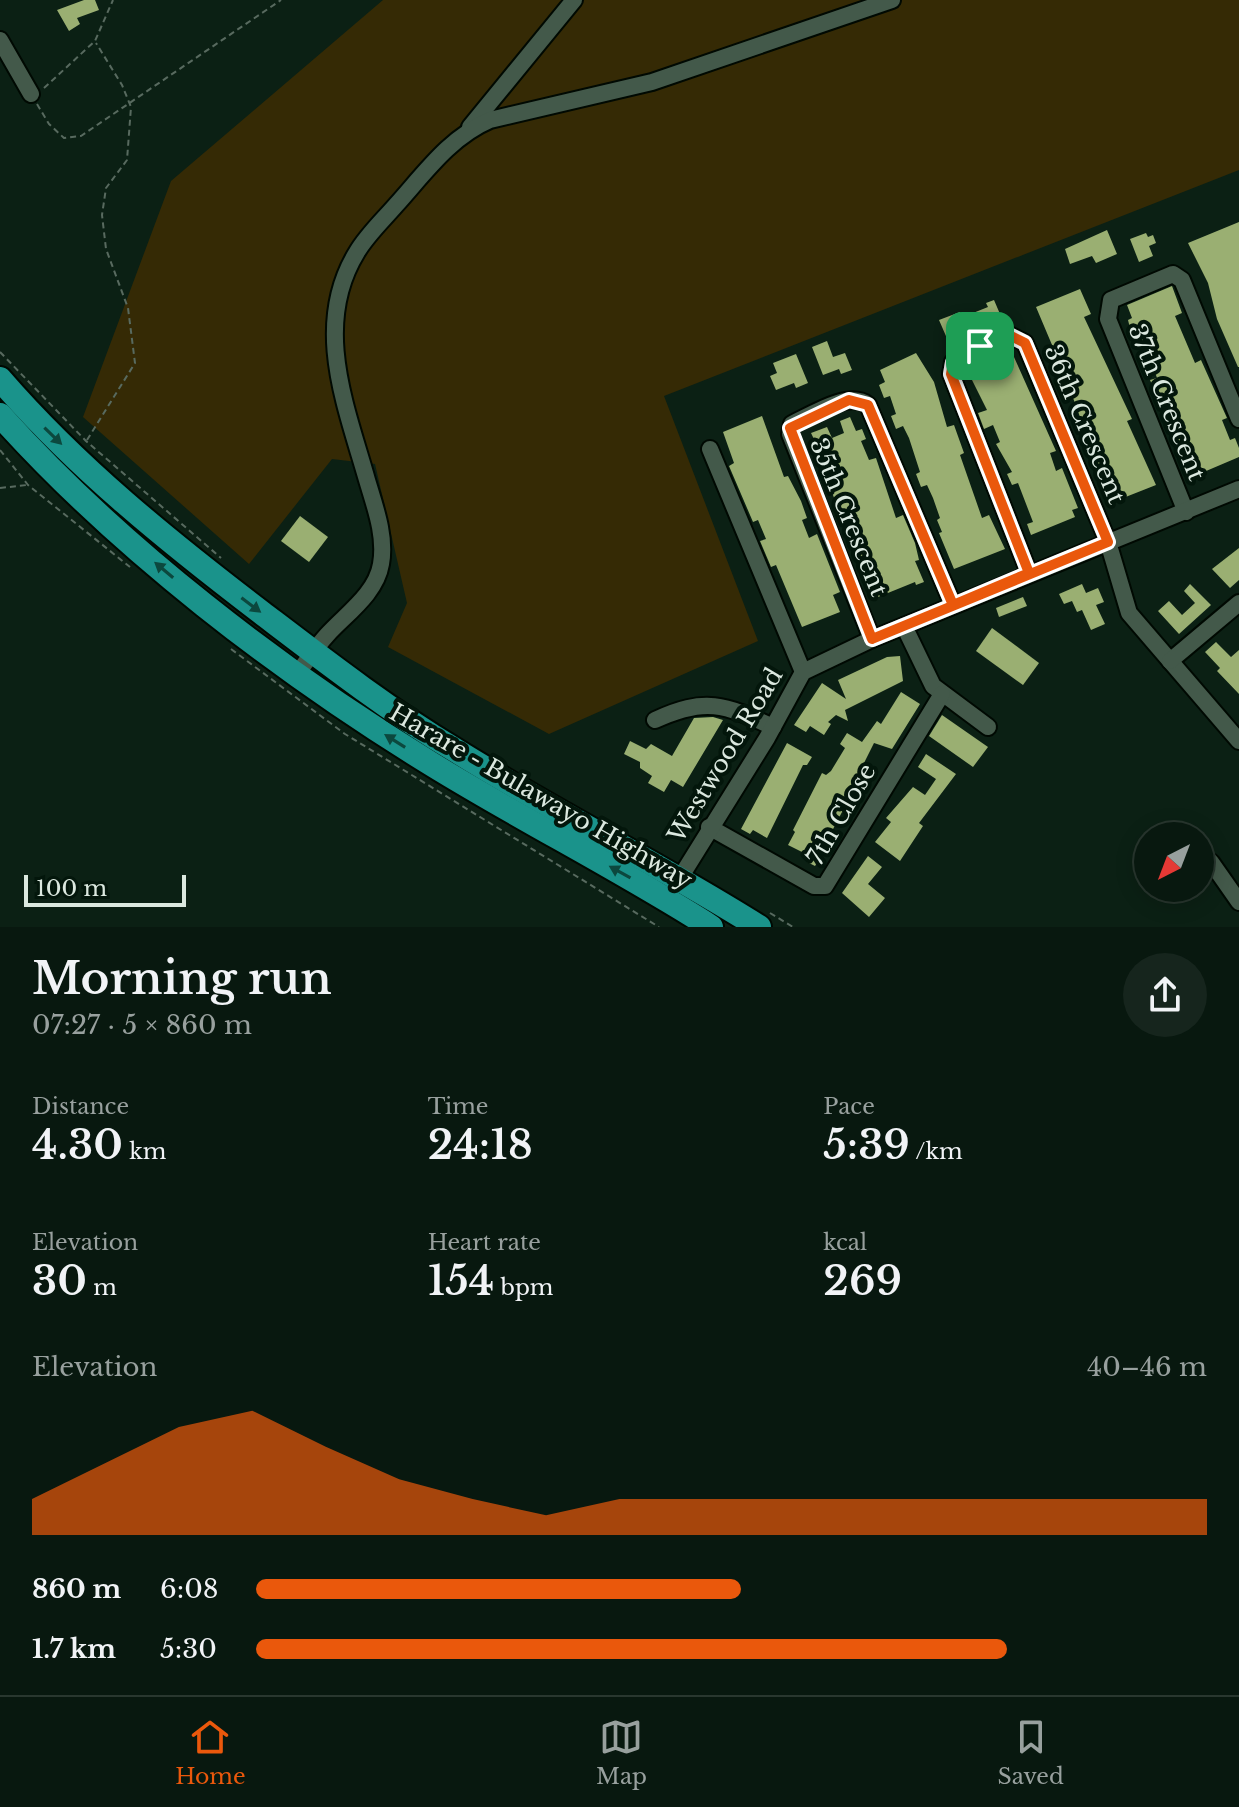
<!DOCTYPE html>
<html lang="en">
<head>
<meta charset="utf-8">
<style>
	body { margin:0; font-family:"Libre Baskerville",serif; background:#16251d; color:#f1f3f6; height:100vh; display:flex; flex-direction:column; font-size:30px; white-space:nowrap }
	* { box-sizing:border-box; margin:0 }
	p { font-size:26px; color:#98a09e }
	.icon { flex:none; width:44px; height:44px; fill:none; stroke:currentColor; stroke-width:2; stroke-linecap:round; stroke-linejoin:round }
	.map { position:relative; height:927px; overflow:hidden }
	.side { display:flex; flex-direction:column; background:#08180f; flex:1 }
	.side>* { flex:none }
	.needle { width:52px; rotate:222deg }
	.controls { position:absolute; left:1134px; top:822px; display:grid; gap:16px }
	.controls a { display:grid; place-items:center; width:80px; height:80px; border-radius:50%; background:#08180f; box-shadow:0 4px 20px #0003,0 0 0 2px #29372f; font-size:40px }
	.scale { position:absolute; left:24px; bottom:20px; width:162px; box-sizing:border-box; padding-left:8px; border:4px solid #dbe8df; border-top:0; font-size:22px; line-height:28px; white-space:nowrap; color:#dbe8df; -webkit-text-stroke:6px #03160b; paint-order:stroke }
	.pin { position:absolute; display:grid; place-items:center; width:68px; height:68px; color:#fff; margin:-34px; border-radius:16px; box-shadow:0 4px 12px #0006 }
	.round { display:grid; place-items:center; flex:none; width:84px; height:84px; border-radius:42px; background:#16251d }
	.overview { display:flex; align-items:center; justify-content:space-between; height:136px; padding:0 32px }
	h1 { font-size:44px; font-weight:600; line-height:60px }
	.figures { display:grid; grid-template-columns:repeat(3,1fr); gap:12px; height:136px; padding:8px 32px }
	.figures div { display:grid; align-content:center }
	.figures b { font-size:40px; font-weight:600 }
	.figures small { font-size:22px; font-weight:400 }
	.figures p { font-size:22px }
	.chart { height:224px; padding:16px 32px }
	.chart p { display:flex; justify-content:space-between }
	.chart svg { width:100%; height:144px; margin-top:8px; fill:#ea580c; opacity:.7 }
	ul { padding:0 32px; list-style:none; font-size:26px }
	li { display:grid; grid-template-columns:128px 96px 1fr; align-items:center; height:60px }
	li i { height:20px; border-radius:10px; background:#ea580c }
	.tabs { display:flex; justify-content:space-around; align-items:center; height:112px; border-top:2px solid #29372f; background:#08180f; font-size:22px; color:#98a09e }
	.tabs a { display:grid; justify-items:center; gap:4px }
	.tabs .current { color:#ea580c }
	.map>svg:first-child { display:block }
</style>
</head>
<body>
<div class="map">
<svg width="1239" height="927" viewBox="0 0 1239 927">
	<rect width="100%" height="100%" fill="#0b2014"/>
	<polygon fill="#352a05" points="383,0 1239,0 1239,170 664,396 758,641 549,734 388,647 407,603 375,464 332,459 249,564 83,417 171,181"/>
	<g fill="#9aaf72">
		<polygon points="84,0 95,0 99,10 77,18 80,24 69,31 57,10"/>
		<polygon points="1239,222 1239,367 1238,367 1217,319 1208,283 1188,243"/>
		<polygon points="1107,230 1117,254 1096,263 1092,256 1070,264 1065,249"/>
		<polygon points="1146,233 1148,237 1153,235 1156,243 1149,246 1153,256 1139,262 1130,239"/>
		<polygon points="1172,286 1182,313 1175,316 1195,363 1201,360 1227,418 1222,420 1230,440 1235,438 1239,448 1239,457 1192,477 1150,380 1157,378 1150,358 1143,344 1135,348 1128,320 1132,318 1127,305"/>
		<polygon points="1080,289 1091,314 1084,317 1132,419 1127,421 1156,485 1118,500 1111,483 1105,486 1096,467 1092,456 1098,454 1090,435 1083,438 1078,427 1083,425 1065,376 1051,353 1055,352 1036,307"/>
		<polygon points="994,300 1000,314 967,327 970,335 949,343 939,320 960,312 963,317 988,307 986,303"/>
		<polygon points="827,341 833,357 845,353 852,370 841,374 839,369 823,375 812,347"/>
		<polygon points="1010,348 1056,451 1050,453 1056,471 1062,468 1078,508 1072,510 1075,517 1031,535 1027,524 1033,522 1018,483 1012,485 1007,474 1012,472 996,444 1000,442 993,425 984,429 978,413 987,410 966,368"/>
		<polygon points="916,353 934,382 947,427 954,425 964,453 960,455 982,518 989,515 1005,549 954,569 939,533 942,532 937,520 940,518 933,498 927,485 921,487 916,474 920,472 909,438 903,426 896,429 891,416 896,414 890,396 884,398 879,385 885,382 880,370"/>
		<polygon points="796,354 808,383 796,388 794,383 776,390 770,376 777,373 773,363"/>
		<polygon points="762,416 784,477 788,476 801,501 807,518 802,520 809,538 817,534 840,592 833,595 840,612 802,627 776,565 771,567 760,541 766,539 758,520 753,522 729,466 734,463 723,432"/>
		<polygon points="850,417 856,431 862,429 866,439 861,441 869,460 876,458 896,518 903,515 915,543 919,560 915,561 924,582 916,585 915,582 878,597 867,561 860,564 831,490 823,478 831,474 811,433 827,427 832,438 844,433 840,421"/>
		<polygon points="300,516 328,537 309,562 281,541"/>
		<polygon points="1239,548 1239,580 1230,588 1212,569"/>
		<polygon points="1082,584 1086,593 1098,588 1104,602 1096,605 1105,624 1091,630 1082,610 1077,612 1072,601 1064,604 1059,594"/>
		<polygon points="1190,584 1211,605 1179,634 1158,611 1169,601 1182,615 1195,603 1184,591"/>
		<polygon points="1023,597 1027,606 999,617 996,608"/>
		<polygon points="992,628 1039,663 1023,685 976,651"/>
		<polygon points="1216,642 1231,657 1239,650 1239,694 1217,671 1220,668 1205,652"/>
		<polygon points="900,656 903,681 845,710 848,721 836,715 828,722 831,724 824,735 810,726 806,732 794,725 822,683 846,699 838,680 887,657"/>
		<polygon points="901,692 920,704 892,749 874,743 854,783 861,787 846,814 842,812 832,831 836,833 815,866 807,862 810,856 788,845 795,832 793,830 822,773 826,775 831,771 845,748 840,744 847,733 862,742 877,721 881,724"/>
		<polygon points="942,715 988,747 973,767 929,736"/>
		<polygon points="713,717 723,720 683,787 671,780 664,792 648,783 652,776 640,768 640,762 624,754 630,741 646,749 651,744 672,756 694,718"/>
		<polygon points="787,743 812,757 807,765 803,765 767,838 753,830 750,834 741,829"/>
		<polygon points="926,754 956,774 919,823 923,826 900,861 875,842 891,822 886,818 913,787 925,795 936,779 918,767"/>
		<polygon points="868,856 882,867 868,884 885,898 869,917 842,893"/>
	</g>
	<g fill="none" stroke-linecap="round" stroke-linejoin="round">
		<g stroke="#000902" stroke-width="20">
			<g id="minor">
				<polyline points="0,40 31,94"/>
				<polyline points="470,127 574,0"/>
				<polyline points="710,449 803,672"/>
				<polyline points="1186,512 1108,319 1111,300 1173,274 1182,280 1239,419"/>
				<polyline points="1029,573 951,374 953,362 1009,335 1025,343 1108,542 1129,613 1239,741"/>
				<polyline points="904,626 933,686 988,727"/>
				<path d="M872,639L790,434L792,424C811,415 849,390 868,405L953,605"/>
				<polyline points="1170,661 1239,603"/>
				<path d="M297,674C307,661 316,647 327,635C346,614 376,594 381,564C386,536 375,507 367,480C346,406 312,325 357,252C367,235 383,220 396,205C424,174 450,137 490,120L652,82L892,0"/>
				<path d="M655,720C705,697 724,704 773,727"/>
				<polyline points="709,827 814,886 825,886 942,694"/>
				<polyline points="1211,862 1239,902"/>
				<polyline points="675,886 767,738 803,672 872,639 1239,489"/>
			</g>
		</g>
		<g stroke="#000902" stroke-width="28">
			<g id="highway">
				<path d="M0,379C77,468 169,542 262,613C325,661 387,709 455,750C554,812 659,864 759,927"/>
				<path d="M0,415C119,548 281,672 433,765C524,821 620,869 711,927"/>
			</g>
		</g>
		<g stroke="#586a5f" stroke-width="2" stroke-dasharray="6 4" stroke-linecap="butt">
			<polyline points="44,88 95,41 113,0"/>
			<polyline points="37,104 49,124 64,138 81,136 281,0"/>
			<polyline points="0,352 86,441 221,558"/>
			<polyline points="87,440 135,363 128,308 106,249 102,215 106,188 127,160 131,107 122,85 96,43"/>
			<polyline points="0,450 28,485 130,567"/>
			<polyline points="0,488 27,485"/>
			<polyline points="231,649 345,734 659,927"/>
			<polyline points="770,913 793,927"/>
		</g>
		<use href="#minor" stroke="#43594a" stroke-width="16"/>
		<use href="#highway" stroke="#1a938b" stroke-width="24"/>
	</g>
	<defs><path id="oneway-solid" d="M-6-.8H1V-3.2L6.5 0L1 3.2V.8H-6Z" transform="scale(2)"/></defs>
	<g fill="#0c483e">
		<use href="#oneway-solid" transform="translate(53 436) rotate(44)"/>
		<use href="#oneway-solid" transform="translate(164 570) rotate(-140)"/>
		<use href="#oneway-solid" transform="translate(251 605) rotate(37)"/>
		<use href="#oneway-solid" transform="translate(395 741) rotate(-148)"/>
		<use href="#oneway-solid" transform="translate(620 872) rotate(-151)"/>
	</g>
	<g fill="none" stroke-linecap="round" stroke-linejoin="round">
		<g stroke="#fff" stroke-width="16">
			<polyline id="route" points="980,346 953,362 951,374 1029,573 953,605 868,405 849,400 790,428 872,639 1108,542 1025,343 1009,335 980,346"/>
		</g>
		<use href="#route" stroke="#ea580c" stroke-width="10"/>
	</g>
	<g text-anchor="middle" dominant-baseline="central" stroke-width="8" stroke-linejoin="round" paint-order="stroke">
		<g font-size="24" fill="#dbe8df" stroke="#03160b">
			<text transform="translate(1167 402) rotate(68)">37th Crescent</text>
			<text transform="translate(1085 424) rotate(67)">36th Crescent</text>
			<text transform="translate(849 517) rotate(68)">35th Crescent</text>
			<text transform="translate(725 755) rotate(-59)">Westwood Road</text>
			<text transform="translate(541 796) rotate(30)">Harare - Bulawayo Highway</text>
			<text transform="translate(841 814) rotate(-60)">7th Close</text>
		</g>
	</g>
</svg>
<div class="controls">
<a><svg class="needle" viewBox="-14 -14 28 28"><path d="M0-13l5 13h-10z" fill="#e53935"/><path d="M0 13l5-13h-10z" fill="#98a09e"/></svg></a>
</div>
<div class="scale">100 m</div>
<div class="pin" style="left:980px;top:346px;background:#1e9e55"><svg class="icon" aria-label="arrive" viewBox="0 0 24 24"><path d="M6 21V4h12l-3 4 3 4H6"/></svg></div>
</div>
<section class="side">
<div class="overview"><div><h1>Morning run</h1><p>07:27 · 5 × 860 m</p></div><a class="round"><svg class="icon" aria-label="share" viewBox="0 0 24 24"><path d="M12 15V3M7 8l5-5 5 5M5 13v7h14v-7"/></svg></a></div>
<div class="figures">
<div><p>Distance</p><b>4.30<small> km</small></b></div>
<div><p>Time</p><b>24:18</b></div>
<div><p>Pace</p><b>5:39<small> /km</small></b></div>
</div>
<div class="figures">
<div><p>Elevation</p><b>30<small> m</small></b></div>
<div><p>Heart rate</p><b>154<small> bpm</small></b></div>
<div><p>kcal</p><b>269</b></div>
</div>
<div class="chart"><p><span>Elevation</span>40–46 m</p>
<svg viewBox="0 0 160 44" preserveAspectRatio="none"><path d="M0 44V33L10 22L20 11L30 6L40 17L50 27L60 33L70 38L80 33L90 33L100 33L110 33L120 33L130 33L140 33L150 33L160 33V44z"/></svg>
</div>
<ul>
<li><b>860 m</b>6:08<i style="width:51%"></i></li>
<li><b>1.7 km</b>5:30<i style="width:79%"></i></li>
</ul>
</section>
<nav class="tabs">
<a class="current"><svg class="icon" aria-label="home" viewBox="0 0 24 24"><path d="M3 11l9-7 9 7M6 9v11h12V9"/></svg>Home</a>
<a><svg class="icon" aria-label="map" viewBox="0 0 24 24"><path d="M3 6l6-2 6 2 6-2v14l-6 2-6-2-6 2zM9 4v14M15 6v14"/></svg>Map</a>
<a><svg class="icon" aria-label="saved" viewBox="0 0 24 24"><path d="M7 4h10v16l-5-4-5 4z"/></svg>Saved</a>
</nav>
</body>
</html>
